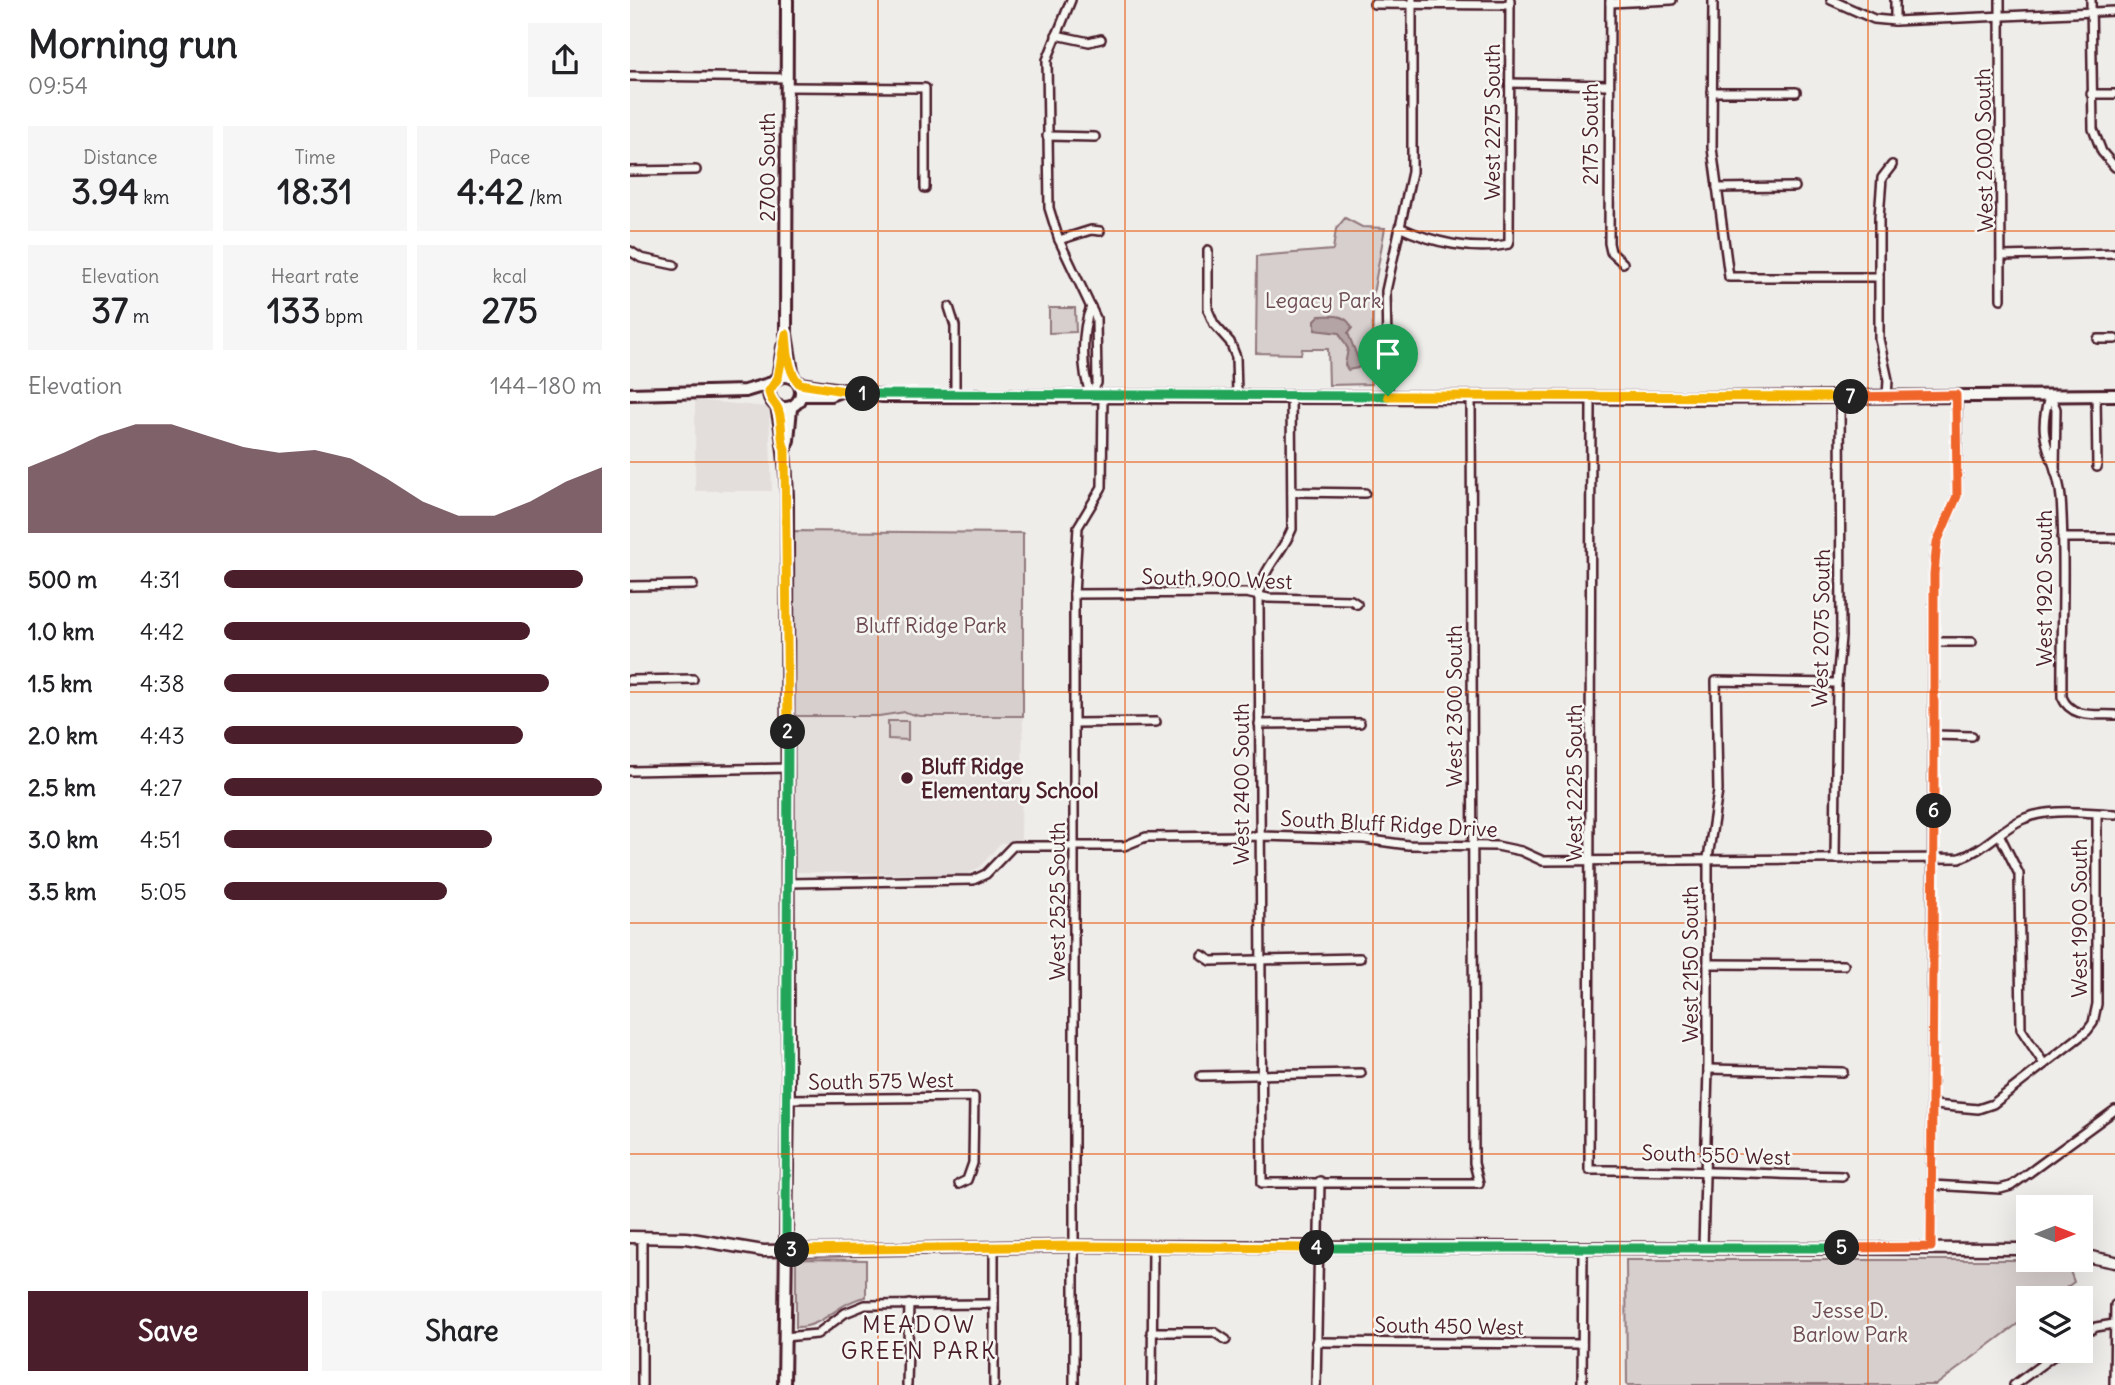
<!DOCTYPE html>
<html lang="en">
<head>
<meta charset="utf-8">
<style>
	body { margin:0; font-family:Delius,sans-serif; background:#f6f6f6; color:#202124; height:100vh; display:flex; flex-direction:column; font-size:26px; white-space:nowrap }
	* { box-sizing:border-box; margin:0 }
	p { font-size:23px; color:#757577 }
	.icon { flex:none; width:38px; height:38px; fill:none; stroke:currentColor; stroke-width:2; stroke-linecap:round; stroke-linejoin:round }
	.map { position:relative; flex:1; overflow:hidden }
	.panel { display:flex; flex-direction:column; background:#fff; width:630px }
	.panel>* { flex:none }
	.needle { width:46px; rotate:90deg }
	.buttons { position:absolute; left:1386px; top:1195px; display:grid; gap:14px }
	.buttons a { display:grid; place-items:center; width:77px; height:77px; border-radius:0px; background:#fff; box-shadow:0 7px 28px #0002; font-size:35px }
	.pin { position:absolute; display:grid; place-items:center; width:60px; height:60px; color:#fff; margin:-72px -30px; border-radius:50% 50% 50% 0; rotate:-45deg; box-shadow:0 0 7px #0007 }
	.pin .icon { rotate:45deg }
	.km { position:absolute; width:35px; height:35px; margin:-18px; border-radius:50%; background:#222; color:#fff; font-size:19px; line-height:35px; text-align:center }
	.round { display:grid; place-items:center; flex:none; width:74px; height:74px; border-radius:0px; background:#f6f6f6 }
	.head { display:flex; align-items:center; justify-content:space-between; height:119px; padding:0 28px }
	h1 { font-size:38px; font-weight:800; line-height:52px }
	.stats { display:grid; grid-template-columns:repeat(3,1fr); gap:10px; height:119px; padding:7px 28px }
	.stats div { display:grid; align-content:center; border-radius:0px; background:#f6f6f6; text-align:center }
	.stats b { font-size:35px; font-weight:800 }
	.stats small { font-size:19px; font-weight:400 }
	.stats p { font-size:19px }
	.chart { height:196px; padding:14px 28px }
	.chart p { display:flex; justify-content:space-between }
	.chart svg { width:100%; height:126px; margin-top:7px; fill:#4a1f2b; opacity:.7 }
	.action { display:flex; gap:14px; margin-top:auto; padding:14px 28px }
	.action a { flex:1; height:80px; border-radius:0px; background:#4a1f2b; color:#fff; font-size:28px; font-weight:800; line-height:80px; text-align:center }
	.action a+a { background:#f6f6f6; color:#202124 }
	ul { padding:0 28px; list-style:none; font-size:23px }
	li { display:grid; grid-template-columns:112px 84px 1fr; align-items:center; height:52px }
	li i { height:18px; border-radius:9px; background:#4a1f2b }
	main { display:flex; flex:1; min-height:0 }
	.map>svg:first-child { display:block }
</style>
</head>
<body>
<main>
<section class="panel">
<div class="head"><div><h1>Morning run</h1><p>09:54</p></div><a class="round"><svg class="icon" aria-label="share" viewBox="0 0 24 24"><path d="M12 15V3M7 8l5-5 5 5M5 13v7h14v-7"/></svg></a></div>
<div class="stats">
<div><p>Distance</p><b>3.94<small> km</small></b></div>
<div><p>Time</p><b>18:31</b></div>
<div><p>Pace</p><b>4:42<small> /km</small></b></div>
</div>
<div class="stats">
<div><p>Elevation</p><b>37<small> m</small></b></div>
<div><p>Heart rate</p><b>133<small> bpm</small></b></div>
<div><p>kcal</p><b>275</b></div>
</div>
<div class="chart"><p><span>Elevation</span>144–180 m</p>
<svg viewBox="0 0 160 44" preserveAspectRatio="none"><path d="M0 44V21L10 16L20 10L30 6L40 6L50 10L60 14L70 16L80 15L90 18L100 25L110 33L120 38L130 38L140 33L150 26L160 21V44z"/></svg>
</div>
<ul>
<li><b>500 m</b>4:31<i style="width:95%"></i></li>
<li><b>1.0 km</b>4:42<i style="width:81%"></i></li>
<li><b>1.5 km</b>4:38<i style="width:86%"></i></li>
<li><b>2.0 km</b>4:43<i style="width:79%"></i></li>
<li><b>2.5 km</b>4:27<i style="width:100%"></i></li>
<li><b>3.0 km</b>4:51<i style="width:71%"></i></li>
<li><b>3.5 km</b>5:05<i style="width:59%"></i></li>
</ul>
<div class="action"><a>Save</a><a>Share</a></div>
</section>
<div class="map">
<svg width="1485" height="1385" viewBox="0 0 1485 1385">
	<rect width="100%" height="100%" fill="#efedea"/>
	<filter id="ink" filterUnits="userSpaceOnUse"><feTurbulence type="fractalNoise" baseFrequency=".0143" numOctaves="2"/><feDisplacementMap in="SourceGraphic" scale="14" xChannelSelector="R" yChannelSelector="G"/><feConvolveMatrix kernelMatrix="1 2 1 2 8 2 1 2 1" color-interpolation-filters="sRGB"/></filter>
	<g filter="url(#ink)">
		<g fill="#e3dedc">
			<polygon points="65,400 139,407 142,491 65,491"/>
			<polygon points="275,712 289,716 393,716 391,840 370,844 350,867 337,875 162,872 162,716 249,716"/>
		</g>
		<g fill="#d7cfce" stroke="#90777c" stroke-width="2">
			<polygon points="715,218 732,227 755,228 743,294 742,384 699,385 698,349 672,349 671,354 626,353 627,256 703,250 706,229"/>
			<polygon points="419,308 445,308 446,332 419,333"/>
			<polygon points="160,531 393,533 393,716 289,716 275,712 249,716 162,716"/>
			<polygon points="258,721 278,721 278,740 258,739"/>
			<path d="M166,1259L236,1260V1297C208,1301 194,1328 166,1327Z"/>
			<polygon points="996,1260 1436,1260 1444,1282 1422,1298 1398,1298 1398,1316 1306,1385 997,1385"/>
		</g>
		<path fill="#b4a4a5" stroke="#8a6f74" stroke-width="2" d="M689,316C703,316 716,313 722,328L718,333L730,364L728,368L718,370L715,365L718,349L709,333L685,330V320Z"/>
		<g fill="none" stroke-linecap="round" stroke-linejoin="round">
			<g stroke="#4a1f2b" stroke-width="12">
				<g id="minor">
					<polyline points="441,0 417,60 419,208 429,240 466,318 467,383 461,395"/>
					<polyline points="980,0 979,243 981,252 993,263"/>
					<polyline points="1083,0 1082,148 1099,277 1249,277"/>
					<polyline points="1201,0 1244,19 1265,21 1485,11"/>
					<polyline points="1265,0 1265,21"/>
					<polyline points="1370,0 1371,299"/>
					<polyline points="1461,0 1463,129 1472,152 1485,167"/>
					<polyline points="980,3 1042,0"/>
					<polyline points="744,4 880,5"/>
					<polyline points="426,35 459,42 471,39"/>
					<polyline points="0,76 157,78"/>
					<polyline points="880,83 977,85"/>
					<polyline points="156,87 295,88 295,188"/>
					<polyline points="1082,92 1166,92"/>
					<polyline points="1461,94 1485,94"/>
					<polyline points="417,136 465,137"/>
					<polyline points="0,171 66,170"/>
					<polyline points="1087,188 1165,187"/>
					<path d="M769,227C801,242 844,252 879,244L880,0"/>
					<polyline points="429,240 461,230 470,231"/>
					<polyline points="578,250 578,310 584,324 600,342 606,357 607,394"/>
					<polyline points="0,251 11,258 44,265"/>
					<polyline points="1372,256 1485,253"/>
					<polyline points="319,307 325,326 325,395"/>
					<path d="M461,307C451,330 451,372 461,395"/>
					<polyline points="1468,339 1485,339"/>
					<path d="M661,395L662,529C652,554 631,569 629,597L632,1183H849L844,1163L841,397"/>
					<path d="M1420,395C1403,443 1428,456 1431,498C1436,564 1431,631 1432,697C1441,719 1466,714 1485,715"/>
					<polyline points="1420,395 1426,409 1425,471"/>
					<polyline points="1466,395 1467,467"/>
					<polyline points="758,396 756,291 782,172 782,0"/>
					<path d="M961,397L959,1170C1044,1169 1127,1174 1212,1176"/>
					<polyline points="1257,397 1258,380 1249,339 1249,217 1252,178 1262,165"/>
					<polyline points="662,492 735,493"/>
					<polyline points="1432,538 1485,538"/>
					<polyline points="0,586 63,585"/>
					<polyline points="444,594 616,593 638,598 721,600 727,604"/>
					<polyline points="1304,642 1342,642"/>
					<polyline points="0,680 63,679"/>
					<polyline points="445,723 526,722"/>
					<polyline points="629,724 730,723"/>
					<polyline points="1304,735 1342,736"/>
					<polyline points="0,771 158,768"/>
					<polyline points="1370,836 1389,874 1391,1029 1414,1064"/>
					<polyline points="1205,859 1207,683 1211,637 1210,397"/>
					<path d="M157,883L343,880L356,874L383,846H494L516,837L629,836L734,839L778,845L867,846L891,851L913,861L1330,858C1354,850 1369,831 1391,820C1418,807 1456,813 1485,814"/>
					<polyline points="572,955 581,961 730,958"/>
					<polyline points="1078,964 1214,965"/>
					<polyline points="1078,1069 1213,1072"/>
					<polyline points="571,1076 731,1073"/>
					<polyline points="158,1099 344,1097 343,1163 337,1180 329,1184"/>
					<polyline points="1304,1105 1348,1109 1363,1104 1457,1031 1463,1023 1467,1004 1467,814"/>
					<polyline points="1302,1185 1370,1189 1381,1186 1485,1110"/>
					<polyline points="12,1237 12,1385"/>
					<polyline points="364,1247 364,1385"/>
					<polyline points="1301,1247 1304,574 1307,542 1327,496 1327,395"/>
					<polyline points="1073,1248 1078,1069 1078,858 1088,791 1086,681 1207,683"/>
					<polyline points="521,1332 584,1332 596,1340"/>
					<polyline points="1451,1336 1466,1327 1484,1324"/>
					<polyline points="154,1337 187,1334 215,1313 235,1305 364,1304"/>
					<polyline points="686,1342 952,1344"/>
					<polyline points="277,1385 279,1304"/>
					<polyline points="444,1385 444,594 448,527 472,487 473,395"/>
					<polyline points="522,1385 523,1246"/>
					<polyline points="686,1385 690,1181"/>
					<polyline points="952,1385 953,1250"/>
					<polyline points="1384,1385 1430,1351"/>
					<polyline points="1484,1385 1485,1305"/>
				</g>
			</g>
			<g stroke="#4a1f2b" stroke-width="15">
				<g id="tertiary">
					<polyline points="0,1237 56,1238 133,1251 445,1246 1398,1249"/>
					<polyline points="1451,1255 1485,1262"/>
				</g>
			</g>
			<g stroke="#4a1f2b" stroke-width="16">
				<g id="secondary">
					<polyline points="157,0 156,334 163,378"/>
					<circle cx="155" cy="392" r="16"/>
					<polyline points="148,378 153,347"/>
					<polyline points="170,384 253,396 1061,398 1485,395"/>
					<polyline points="0,394 115,391 142,383"/>
					<polyline points="172,395 200,395 208,392"/>
					<path d="M147,407C153,436 156,465 157,495L158,1099L154,1385"/>
					<polyline points="155,449 158,440 161,408"/>
				</g>
			</g>
			<use href="#minor" stroke="#f6f6f2" stroke-width="7"/>
			<use href="#tertiary" stroke="#f6f6f2" stroke-width="10"/>
			<use href="#secondary" stroke="#f6f6f2" stroke-width="10"/>
		</g>
	</g>
	<g fill="none" stroke-linecap="round" stroke-linejoin="round" filter="url(#ink)">
		<g stroke="#fff" stroke-width="14">
			<polyline id="split-1" points="233,394 758,396"/>
		</g>
		<g stroke="#fff" stroke-width="14">
			<path id="split-2" d="M158,732L155,449C149,436 154,419 147,407C143,400 140,400 139,391L148,378L156,334C158,352 157,371 170,384L233,394"/>
		</g>
		<g stroke="#fff" stroke-width="14">
			<polyline id="split-3" points="158,732 156,1251 162,1250"/>
		</g>
		<g stroke="#fff" stroke-width="14">
			<polyline id="split-4" points="162,1250 445,1246 687,1248"/>
		</g>
		<g stroke="#fff" stroke-width="14">
			<polyline id="split-5" points="687,1248 1212,1248"/>
		</g>
		<g stroke="#fff" stroke-width="14">
			<polyline id="split-6" points="1212,1248 1301,1247 1304,811"/>
		</g>
		<g stroke="#fff" stroke-width="14">
			<polyline id="split-7" points="1221,397 1326,395 1327,496 1307,542 1304,574 1304,811"/>
		</g>
		<g stroke="#fff" stroke-width="14">
			<polyline id="split-8" points="758,396 1221,397"/>
		</g>
		<use href="#split-1" stroke="#22a559" stroke-width="9"/>
		<use href="#split-2" stroke="#f5b400" stroke-width="9"/>
		<use href="#split-3" stroke="#22a559" stroke-width="9"/>
		<use href="#split-4" stroke="#f5b400" stroke-width="9"/>
		<use href="#split-5" stroke="#22a559" stroke-width="9"/>
		<use href="#split-6" stroke="#f0652b" stroke-width="9"/>
		<use href="#split-7" stroke="#f0652b" stroke-width="9"/>
		<use href="#split-8" stroke="#f5b400" stroke-width="9"/>
	</g>
	<path fill="none" stroke="#e8590c" stroke-width="2" stroke-opacity="0.55" d="M248,0V1385M495,0V1385M743,0V1385M990,0V1385M1238,0V1385M0,231H1485M0,462H1485M0,692H1485M0,923H1485M0,1154H1485"/>
	<circle fill="#4a1f2b" stroke="#f6f6f2" stroke-width="2.5" cx="277" cy="778" r="7"/>
	<g text-anchor="middle" dominant-baseline="central" stroke-width="5" stroke-linejoin="round" paint-order="stroke">
		<g font-size="21" fill="#4a1f2b" stroke="#f6f6f2">
			<text transform="translate(862 122) rotate(-90)">West 2275 South</text>
			<text transform="translate(960 134) rotate(-90)">2175 South</text>
			<text transform="translate(1354 150) rotate(-91)">West 2000 South</text>
			<text transform="translate(137 167) rotate(-90)">2700 South</text>
			<text transform="translate(587 579) rotate(2)">South 900 West</text>
			<text transform="translate(1414 588) rotate(-90)">West 1920 South</text>
			<text transform="translate(1191 628) rotate(-89)">West 2075 South</text>
			<text transform="translate(824 706) rotate(-90)">West 2300 South</text>
			<text transform="translate(944 783) rotate(-90)">West 2225 South</text>
			<text transform="translate(611 784) rotate(-90)">West 2400 South</text>
			<text transform="translate(759 824) rotate(3)">South Bluff Ridge Drive</text>
			<text transform="translate(427 901) rotate(-90)">West 2525 South</text>
			<text transform="translate(1449 918) rotate(-90)">West 1900 South</text>
			<text transform="translate(1060 964) rotate(-90)">West 2150 South</text>
			<text transform="translate(251 1081) rotate(-1)">South 575 West</text>
			<text transform="translate(1086 1155) rotate(2)">South 550 West</text>
			<text transform="translate(819 1326) rotate(1)">South 450 West</text>
		</g>
		<g font-size="21" fill="#6d4b54" stroke="#f6f6f2">
			<text x="693" y="300">Legacy Park</text>
			<text x="301" y="625">Bluff Ridge Park</text>
			<text x="1220" y="1310">Jesse D.<tspan x="1220" dy="24">Barlow Park</tspan></text>
		</g>
		<g font-size="21" font-weight="bold" fill="#4a1f2b" stroke="#f6f6f2" text-anchor="start">
			<text x="291" y="766">Bluff Ridge<tspan x="291" dy="24">Elementary School</tspan></text>
		</g>
		<g font-size="23" letter-spacing="2" fill="#4a1f2b" stroke="#f6f6f2">
			<text x="289" y="1324">MEADOW<tspan x="289" dy="26">GREEN PARK</tspan></text>
		</g>
	</g>
</svg>
<div class="buttons">
<a><svg class="needle" viewBox="-14 -14 28 28"><path d="M0-13l5 13h-10z" fill="#e53935"/><path d="M0 13l5-13h-10z" fill="#757577"/></svg></a>
<a><svg class="icon" aria-label="layers" viewBox="0 0 24 24"><path d="M12 4l9 5-9 5-9-5zM3 14l9 5 9-5"/></svg></a>
</div>
<div class="pin" style="left:758px;top:396px;background:#1e9e55"><svg class="icon" aria-label="arrive" viewBox="0 0 24 24"><path d="M6 21V4h12l-3 4 3 4H6"/></svg></div>
<b class="km" style="left:233px;top:394px">1</b>
<b class="km" style="left:158px;top:732px">2</b>
<b class="km" style="left:162px;top:1250px">3</b>
<b class="km" style="left:687px;top:1248px">4</b>
<b class="km" style="left:1212px;top:1248px">5</b>
<b class="km" style="left:1304px;top:811px">6</b>
<b class="km" style="left:1221px;top:397px">7</b>
</div>
</main>
</body>
</html>
